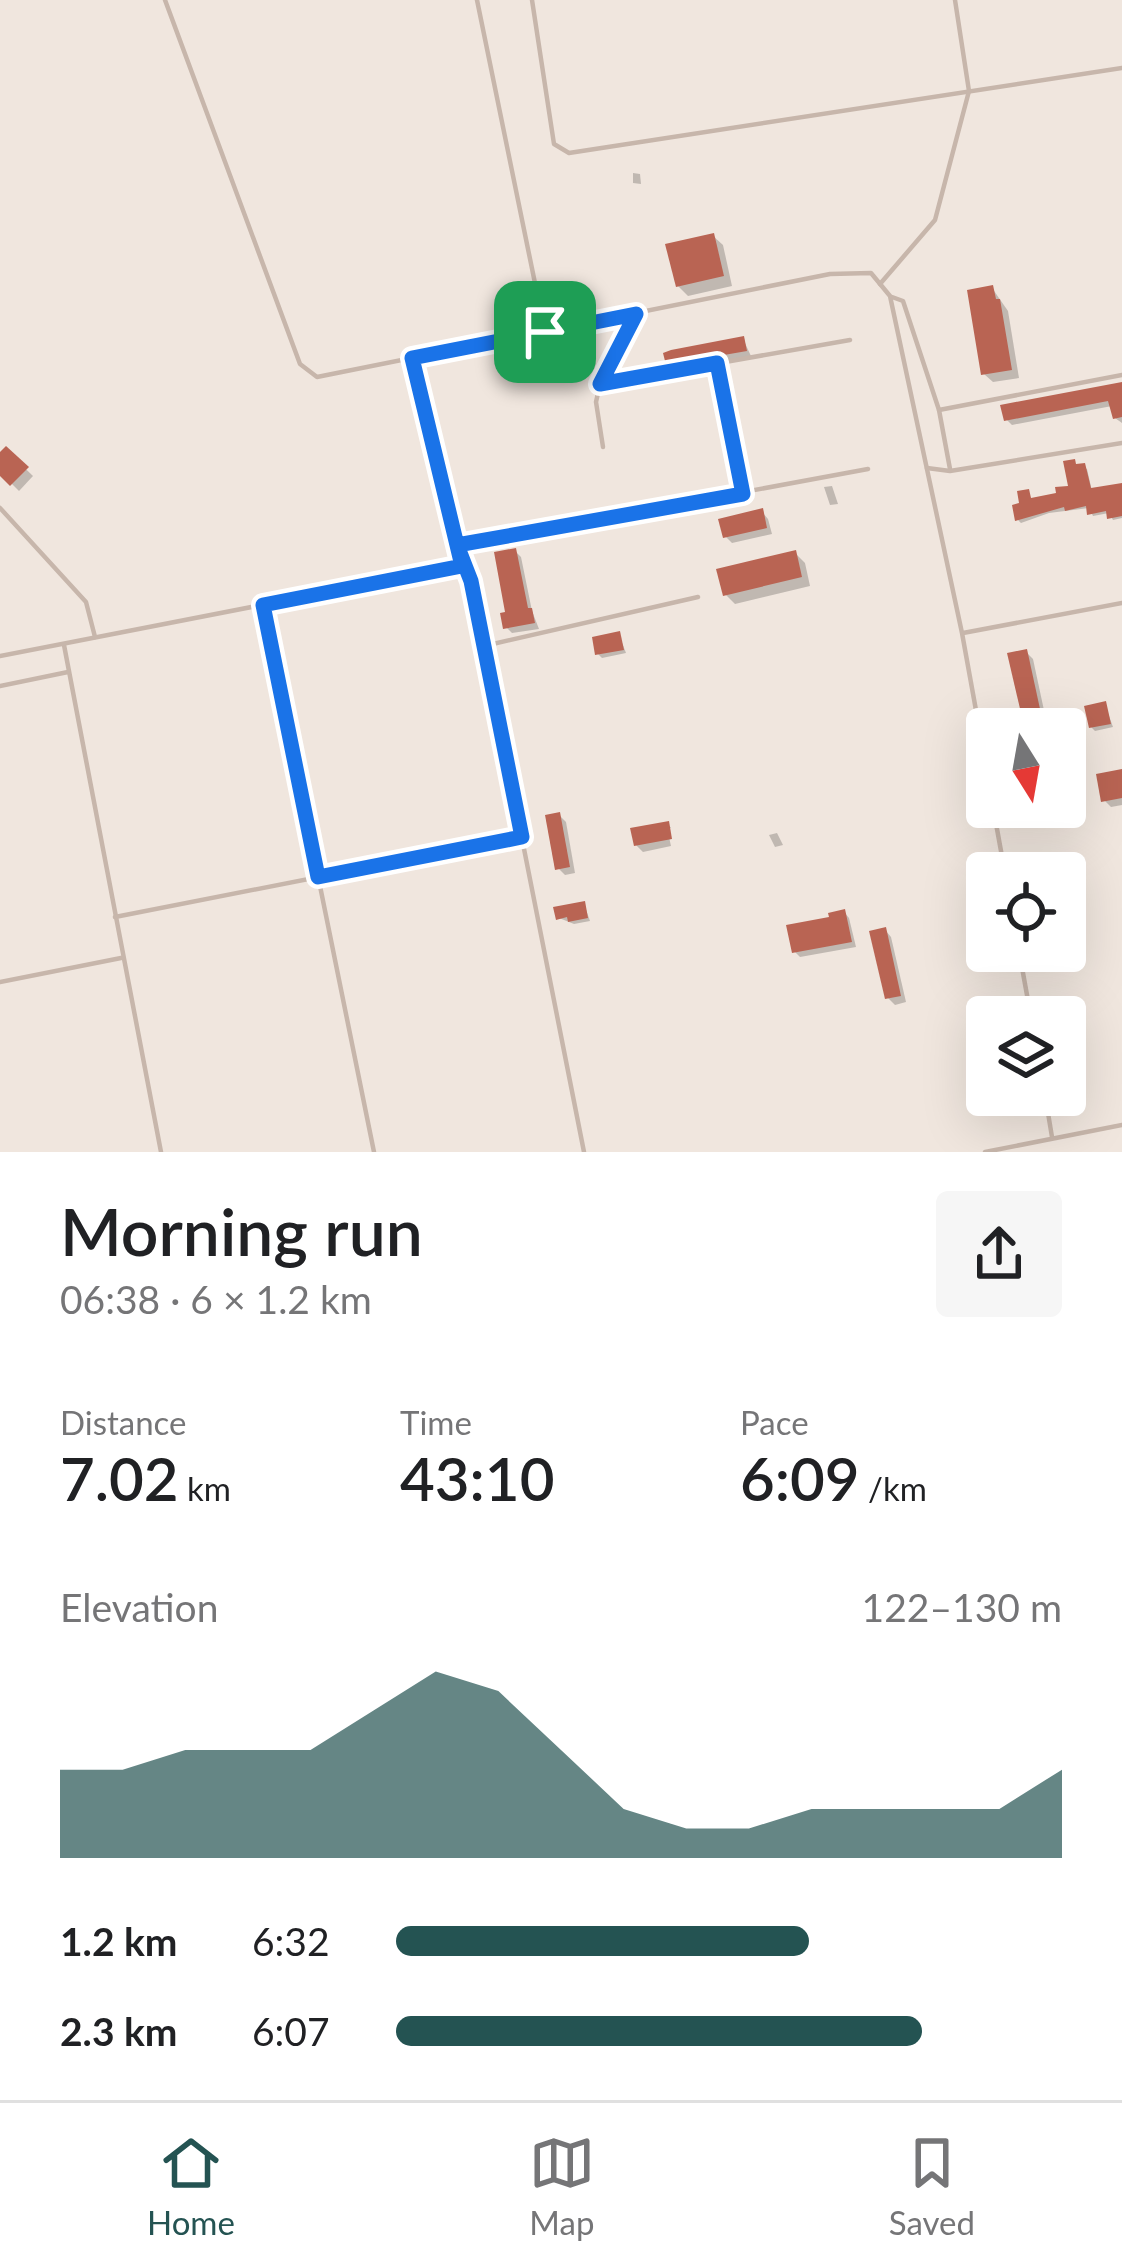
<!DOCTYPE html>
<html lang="en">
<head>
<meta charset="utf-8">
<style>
	body { margin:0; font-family:Lato,sans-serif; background:#f6f6f6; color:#202124; height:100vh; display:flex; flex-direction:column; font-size:45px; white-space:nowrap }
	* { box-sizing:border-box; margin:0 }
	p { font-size:39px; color:#757577 }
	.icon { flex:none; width:66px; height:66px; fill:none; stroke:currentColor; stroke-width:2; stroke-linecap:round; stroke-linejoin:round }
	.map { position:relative; height:1152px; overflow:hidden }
	.details { display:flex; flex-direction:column; background:#fff; flex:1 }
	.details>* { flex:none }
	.needle { width:78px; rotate:169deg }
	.buttons { position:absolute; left:966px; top:708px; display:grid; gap:24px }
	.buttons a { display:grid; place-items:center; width:120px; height:120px; border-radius:12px; background:#fff; box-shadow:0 12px 48px #0002; font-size:60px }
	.pin { position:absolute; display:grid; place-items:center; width:102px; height:102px; color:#fff; margin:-51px; border-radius:24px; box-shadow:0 6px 18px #0006 }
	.round { display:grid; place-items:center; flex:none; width:126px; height:126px; border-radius:12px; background:#f6f6f6 }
	.headline { display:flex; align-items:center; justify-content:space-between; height:204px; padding:0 60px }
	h1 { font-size:66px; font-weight:600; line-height:90px }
	.stats { display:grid; grid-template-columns:repeat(3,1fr); gap:18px; height:204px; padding:12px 60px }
	.stats div { display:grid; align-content:center }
	.stats b { font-size:60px; font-weight:600 }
	.stats small { font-size:33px; font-weight:400 }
	.stats p { font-size:33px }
	.chart { height:336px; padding:24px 60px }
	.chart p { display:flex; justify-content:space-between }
	.chart svg { width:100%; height:216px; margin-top:12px; fill:#245352; opacity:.7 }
	ul { padding:0 60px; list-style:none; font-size:39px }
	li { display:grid; grid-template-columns:192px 144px 1fr; align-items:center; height:90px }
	li i { height:30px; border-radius:15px; background:#245352 }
	.tab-bar { display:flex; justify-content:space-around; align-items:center; height:168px; border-top:3px solid #e0e0e0; background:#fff; font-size:33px; color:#757577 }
	.tab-bar a { display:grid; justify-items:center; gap:6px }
	.tab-bar .selected { color:#245352 }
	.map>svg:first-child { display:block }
</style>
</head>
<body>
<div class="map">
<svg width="1122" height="1152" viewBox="0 0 1122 1152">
	<rect width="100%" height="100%" fill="#f0e6de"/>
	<g fill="#0003">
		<polygon points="633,173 640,174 641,184 633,183"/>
		<polygon points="713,236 723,245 732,286 688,296 678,286"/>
		<polygon points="992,288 1008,311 1019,378 993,382 984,374"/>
		<polygon points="743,339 751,356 674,369 669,363"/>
		<polygon points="1122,387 1122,423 1115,418 1112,406 1012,425 1006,419"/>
		<polygon points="6,450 33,476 19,491 0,472 0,456"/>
		<polygon points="1077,465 1087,469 1092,491 1122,484 1122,518 1113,520 1109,513 1093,516 1089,508 1049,513 1021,523 1018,520 1028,492 1032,501 1071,489"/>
		<polygon points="832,486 838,504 830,505 824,487"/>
		<polygon points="762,512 768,519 772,534 732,543 725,536"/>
		<polygon points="515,551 521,557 532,611 539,629 512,633 506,627"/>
		<polygon points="795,553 805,563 810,586 735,604 726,595"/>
		<polygon points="619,635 626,653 602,658 598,654"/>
		<polygon points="1026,652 1033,659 1045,715 1030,718 1023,712"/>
		<polygon points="1105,705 1113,727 1095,731 1091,727"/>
		<polygon points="1122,772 1122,805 1111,807 1104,800"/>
		<polygon points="559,815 566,822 575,873 565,875 558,868"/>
		<polygon points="668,824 671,828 667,828 671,846 643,852 636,845"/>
		<polygon points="777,833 783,845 775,847 769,835"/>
		<polygon points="584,904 590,921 574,924 559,918"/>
		<polygon points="844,912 849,918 856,947 800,957 794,951"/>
		<polygon points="885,930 891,937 906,1002 895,1005 888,998"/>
	</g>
	<g fill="#b96453">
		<polygon points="714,233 724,276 676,287 665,244"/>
		<polygon points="993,285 996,299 1000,299 1012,370 981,375 967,290"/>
		<polygon points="744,336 747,351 666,365 663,353 671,350"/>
		<polygon points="1122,382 1122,417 1113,419 1108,401 1004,421 1000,405"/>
		<polygon points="6,446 29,467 10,486 0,476 0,452"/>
		<polygon points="1075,459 1076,464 1085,463 1091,488 1122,483 1122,516 1107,519 1106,511 1087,515 1086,506 1065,511 1064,507 1015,521 1012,505 1019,503 1017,491 1029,489 1031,498 1056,493 1055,487 1068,486 1063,461"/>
		<polygon points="763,508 767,528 723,538 718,519"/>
		<polygon points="516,548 528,608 532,608 535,623 503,629 500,613 505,612 494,552"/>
		<polygon points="796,550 802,577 723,596 716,569"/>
		<polygon points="620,631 624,650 595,655 592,637"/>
		<polygon points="1027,649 1040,709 1021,713 1007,653"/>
		<polygon points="1106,701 1111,724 1089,728 1084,706"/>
		<polygon points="1122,769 1122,798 1101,802 1096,774"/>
		<polygon points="560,812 570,867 555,870 545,815"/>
		<polygon points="669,821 672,839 634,846 630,828"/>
		<polygon points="585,901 588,918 568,922 567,917 556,920 553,907"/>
		<polygon points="845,909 852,942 792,953 786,925 829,917 828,913"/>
		<polygon points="886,927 901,996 885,999 869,931"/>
	</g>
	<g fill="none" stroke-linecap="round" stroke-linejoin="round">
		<g stroke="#c7b6ab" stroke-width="4.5">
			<polyline points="165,0 300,364 317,377 830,274 871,273 890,296 962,633 987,771"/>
			<polyline points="477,0 545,332"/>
			<polyline points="532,0 554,144 569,153 1122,68"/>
			<polyline points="880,284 935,220 969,91 955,0"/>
			<polyline points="892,297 903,301 939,410 1122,375"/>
			<polyline points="717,363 743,493"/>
			<polyline points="600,384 850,340"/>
			<polyline points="939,410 950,469"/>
			<polyline points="603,447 596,402 600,384 636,314"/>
			<polyline points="927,468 950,471 1122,443"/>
			<polyline points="0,508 86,602 95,637"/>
			<polyline points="457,545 868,469"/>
			<polyline points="462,566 471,581 584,1152"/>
			<polyline points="263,605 374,1152"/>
			<polyline points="963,633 1122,603"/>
			<polyline points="64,645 161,1152"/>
			<polyline points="484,646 698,597"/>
			<polyline points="0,656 462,566 412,359"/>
			<polyline points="0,686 68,672"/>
			<polyline points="993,807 1005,873"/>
			<polyline points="115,917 522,837"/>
			<polyline points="1019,951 1031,1017"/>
			<polyline points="0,982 121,958"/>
			<polyline points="1045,1095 1052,1137"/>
			<polyline points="985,1152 1122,1125"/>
		</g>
	</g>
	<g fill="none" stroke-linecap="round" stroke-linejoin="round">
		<g stroke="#fff" stroke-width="24">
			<polyline id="route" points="545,332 412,358 462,566 263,605 318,877 522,837 471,581 457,545 743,494 717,363 600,384 636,314 545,332"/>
		</g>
		<use href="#route" stroke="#1a73e8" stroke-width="15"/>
	</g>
</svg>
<div class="buttons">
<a><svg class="needle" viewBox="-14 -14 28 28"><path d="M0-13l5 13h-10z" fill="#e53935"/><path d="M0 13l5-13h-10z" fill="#757577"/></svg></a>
<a><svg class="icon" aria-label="locate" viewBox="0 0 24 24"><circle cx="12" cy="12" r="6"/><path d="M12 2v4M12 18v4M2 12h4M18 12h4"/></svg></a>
<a><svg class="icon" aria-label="layers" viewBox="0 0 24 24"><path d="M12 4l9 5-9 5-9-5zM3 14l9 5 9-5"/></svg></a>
</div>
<div class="pin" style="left:545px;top:332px;background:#1e9e55"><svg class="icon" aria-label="arrive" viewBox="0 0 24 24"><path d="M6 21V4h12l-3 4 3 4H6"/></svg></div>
</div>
<section class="details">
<div class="headline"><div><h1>Morning run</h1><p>06:38 · 6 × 1.2 km</p></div><a class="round"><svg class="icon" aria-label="share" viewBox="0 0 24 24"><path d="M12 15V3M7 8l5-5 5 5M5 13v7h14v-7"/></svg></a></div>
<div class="stats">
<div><p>Distance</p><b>7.02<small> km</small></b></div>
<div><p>Time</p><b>43:10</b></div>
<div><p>Pace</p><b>6:09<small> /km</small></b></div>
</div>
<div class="chart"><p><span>Elevation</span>122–130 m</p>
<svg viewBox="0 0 160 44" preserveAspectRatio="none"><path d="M0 44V26L10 26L20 22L30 22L40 22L50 14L60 6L70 10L80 22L90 34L100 38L110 38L120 34L130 34L140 34L150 34L160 26V44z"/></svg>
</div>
<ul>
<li><b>1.2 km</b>6:32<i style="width:62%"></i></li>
<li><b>2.3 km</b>6:07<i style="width:79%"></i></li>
</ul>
</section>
<nav class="tab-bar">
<a class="selected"><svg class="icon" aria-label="home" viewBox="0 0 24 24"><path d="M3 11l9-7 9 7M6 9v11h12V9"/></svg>Home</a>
<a><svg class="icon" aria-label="map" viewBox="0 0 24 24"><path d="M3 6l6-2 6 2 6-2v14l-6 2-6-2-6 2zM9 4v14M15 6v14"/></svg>Map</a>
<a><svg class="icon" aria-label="saved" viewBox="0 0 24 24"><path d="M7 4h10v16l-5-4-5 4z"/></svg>Saved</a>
</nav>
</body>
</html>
